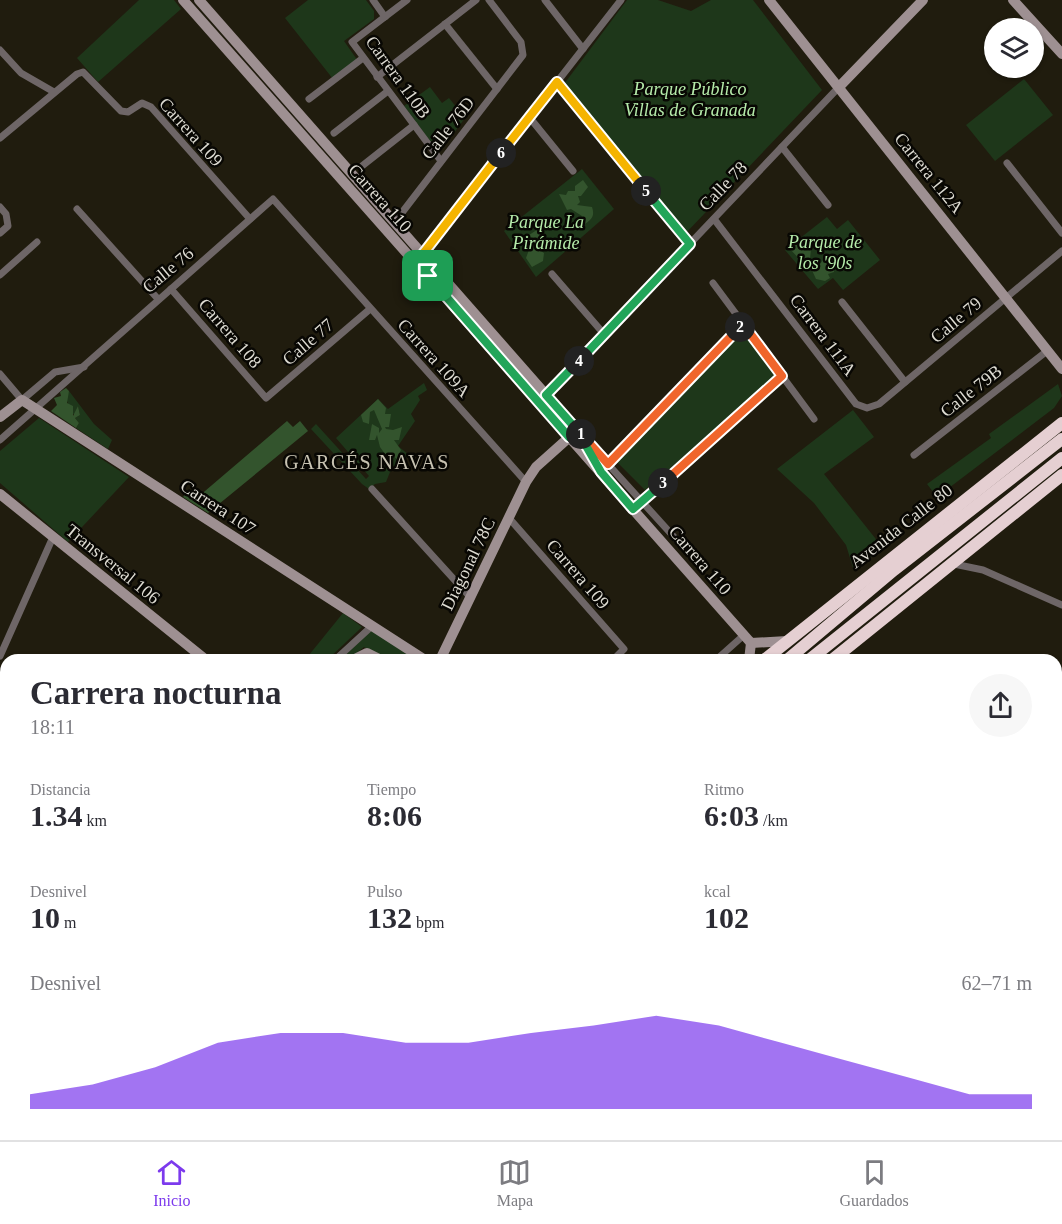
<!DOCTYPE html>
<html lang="es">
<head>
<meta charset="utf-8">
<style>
	body { margin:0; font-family:Georgia,serif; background:#f7f7f7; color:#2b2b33; height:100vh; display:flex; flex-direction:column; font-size:22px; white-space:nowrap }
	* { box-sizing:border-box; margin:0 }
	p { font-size:20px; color:#7c7c81 }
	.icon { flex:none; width:33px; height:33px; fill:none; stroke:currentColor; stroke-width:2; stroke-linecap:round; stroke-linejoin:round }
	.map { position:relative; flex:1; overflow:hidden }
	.sheet { position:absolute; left:0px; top:654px; width:1062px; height:486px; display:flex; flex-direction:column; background:#fff; border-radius:18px 18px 0 0; box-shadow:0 2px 4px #0004 }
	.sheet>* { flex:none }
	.buttons { position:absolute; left:984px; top:18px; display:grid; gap:12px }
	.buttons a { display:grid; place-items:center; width:60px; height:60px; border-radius:50%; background:#fff; box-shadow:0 2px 4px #0004; font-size:30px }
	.pin { position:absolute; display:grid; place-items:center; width:51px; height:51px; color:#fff; margin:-26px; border-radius:12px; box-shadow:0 3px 9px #0006 }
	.km { position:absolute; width:30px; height:30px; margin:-15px; border-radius:50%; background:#222; color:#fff; font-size:16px; line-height:30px; text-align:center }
	.round { display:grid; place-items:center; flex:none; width:63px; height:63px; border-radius:32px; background:#f7f7f7 }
	.headline { display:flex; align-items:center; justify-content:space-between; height:102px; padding:0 30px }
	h1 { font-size:33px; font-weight:700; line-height:45px }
	.stats { display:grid; grid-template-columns:repeat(3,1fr); gap:9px; height:102px; padding:6px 30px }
	.stats div { display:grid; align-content:center }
	.stats b { font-size:30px; font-weight:700 }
	.stats small { font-size:16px; font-weight:400 }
	.stats p { font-size:16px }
	.chart { height:168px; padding:12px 30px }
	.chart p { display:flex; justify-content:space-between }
	.chart svg { width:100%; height:108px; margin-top:6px; fill:#7c3aed; opacity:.7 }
	.menu { display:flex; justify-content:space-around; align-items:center; height:84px; border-top:2px solid #e1e1e2; background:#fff; font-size:16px; color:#7c7c81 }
	.menu a { display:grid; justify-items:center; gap:3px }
	.menu .current { color:#7c3aed }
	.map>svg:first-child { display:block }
</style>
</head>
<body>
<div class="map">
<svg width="1062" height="1140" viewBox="0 0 1062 1140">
	<rect width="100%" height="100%" fill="#201c0e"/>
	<g fill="#1e371a">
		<polygon points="139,0 174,0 181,9 98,82 77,58"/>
		<polygon points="308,0 366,0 374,11 374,19 344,41 358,61 333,79 285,18"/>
		<polygon points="627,0 658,0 691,11 711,0 753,0 822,90 685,234 564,84"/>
		<polygon points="1024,79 1053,115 995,161 966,125"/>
		<polygon points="430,87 442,103 449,98 465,118 442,149 436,149 404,106"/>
		<polygon points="582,169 614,209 536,277 504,231"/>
		<polygon points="827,217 837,229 848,220 880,260 843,290 833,278 818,289 785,250"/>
		<polygon points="743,332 749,335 777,375 774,380 645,490 616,461 739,333"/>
		<polygon points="424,383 427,390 418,396 420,400 411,414 415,421 398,446 409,455 390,472 386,482 375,484 369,489 362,484 311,429 316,424 366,479 369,476 336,438 378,399 388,409"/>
		<polygon points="1058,384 1062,396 1054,408 937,497 927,484 991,438 989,434"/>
		<polygon points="69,391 94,424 112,440 108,449 76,428 79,423 75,418 80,415 78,406 76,414 71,414 66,397"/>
		<polygon points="853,410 874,437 824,474 883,548 854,571 846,545 814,503 777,469"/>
		<polygon points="39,418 129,477 68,542 0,483 0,451"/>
		<polygon points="343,613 362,627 327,660 305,660"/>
		<polygon points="372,630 416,660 386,660 364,647 348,660 340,660"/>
		<polygon points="1056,1013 1062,1021 1062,1091 1056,1083"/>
	</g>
	<g fill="#33542d">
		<path d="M583,180L588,187L581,196H578L580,202L577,205L592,207C595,216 592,219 585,224L582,216L571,209L567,210L559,194L566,195L568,191H575V186Z"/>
		<polygon points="540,228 542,234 537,241 544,242 541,251 544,253 543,261 532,267 526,258 530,247 527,241 533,243 529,235"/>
		<polygon points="800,241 803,241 803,246 811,249 810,259 820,264 823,260 834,269 834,272 828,274 830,278 825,281 816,279 810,266 805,265 790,249"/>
		<polygon points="66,388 69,391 67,403 73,406 73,416 78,406 80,415 75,418 79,423 76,428 51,411 57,405 54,398 61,396 60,392"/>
		<polygon points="378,399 386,408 385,414 391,414 389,427 385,427 386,429 393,430 402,427 399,440 394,440 401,450 399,454 402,453 405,457 399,461 392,455 385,454 380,447 377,435 375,440 369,440 372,424 379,428 379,433 382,429 374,410 370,412 369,424 363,422 361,415"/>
		<polygon points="287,421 293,427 300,421 308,431 208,513 183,497 187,492 198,497"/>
	</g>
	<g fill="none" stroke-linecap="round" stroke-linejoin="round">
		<polyline stroke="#000322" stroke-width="8" points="1056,1035 1062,1044"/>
		<g stroke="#6e6667" stroke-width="7">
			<polyline points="373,0 385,17"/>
			<polyline points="407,0 352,42 441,161"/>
			<polyline points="545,0 583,49"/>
			<polyline points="445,24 497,89"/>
			<polyline points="0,50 21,73 54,92"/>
			<polyline points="377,77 476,0"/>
			<polyline points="557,82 690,244"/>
			<polyline points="309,99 363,58"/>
			<polyline points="530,118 573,171"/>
			<polyline points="334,133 388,91"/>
			<polyline points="0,138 77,74 83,72 121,111 128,112 142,103 151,107 250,219"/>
			<polyline points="782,147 828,205"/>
			<polyline points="1007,163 1062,233"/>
			<polyline points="362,166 414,125"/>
			<polyline points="0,207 6,214 8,226 0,233"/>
			<polyline points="77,209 158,299"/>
			<polyline points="714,219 856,404 867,408 879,404 1062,251"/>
			<polyline points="394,223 523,55 521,42 489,0"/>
			<polyline points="422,255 621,0"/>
			<polyline points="552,274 604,334"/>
			<polyline points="0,275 37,242"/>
			<polyline points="713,283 814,419"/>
			<polyline points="171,289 266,398 370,309"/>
			<polyline points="842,302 905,382"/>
			<polyline points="0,374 22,400 55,372 84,367"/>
			<polyline points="546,395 839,87"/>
			<polyline points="0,440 273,199 526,482"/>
			<polyline points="587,441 684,548"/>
			<polyline points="914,455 1047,351"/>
			<polyline points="608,464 743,324"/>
			<polyline points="372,489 470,597"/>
			<polyline points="641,501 782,376"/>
			<polyline points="509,518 624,649 613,660"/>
			<polyline points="954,564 983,570 1062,605"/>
			<polyline points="0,656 53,537"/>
			<polyline points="335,660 372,626"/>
			<polyline points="716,660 744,635"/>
			<polyline points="1056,794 1062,789"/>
			<polyline points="0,803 6,806"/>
			<polyline points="1056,834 1062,837"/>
			<polyline points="0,941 6,926"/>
			<polyline points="0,1024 6,1027"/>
			<polyline points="0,1062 6,1065"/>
			<polyline points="716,1134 721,1140"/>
			<polyline points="843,1134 847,1140"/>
			<polyline points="912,1134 916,1140"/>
			<polyline points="1050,1134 1054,1140"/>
			<polyline points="97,1140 100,1134"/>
			<polyline points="786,1140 795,1134"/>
			<polyline points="1003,1140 1012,1134"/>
		</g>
		<g stroke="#9e9092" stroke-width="10">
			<polyline points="183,0 751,643 787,641"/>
			<polyline points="199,0 577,430 590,453"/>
			<polyline points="769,0 1062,369"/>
			<polyline points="1013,0 1062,54"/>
			<polyline points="839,87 923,0"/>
			<polyline points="0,417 22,400 425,660"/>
			<polyline points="0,494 206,660"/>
			<polyline points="353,660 367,653 381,660"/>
			<polyline points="440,660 526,482 536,467 574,433"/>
			<polyline points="749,660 751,643"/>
			<polyline points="0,873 6,875"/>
			<polyline points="0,966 6,969"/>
			<polyline points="546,1134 558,1140"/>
			<polyline points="579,1134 591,1140"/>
			<polyline points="51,1140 54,1134"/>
		</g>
		<g stroke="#e5cfd2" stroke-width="12">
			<polyline points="764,660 1062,423"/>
			<polyline points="787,660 894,570 1062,439"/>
			<polyline points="809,660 1062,458"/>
			<polyline points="832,660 1062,475"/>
			<polyline points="168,1140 174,1134"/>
			<polyline points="187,1140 194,1134"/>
			<polyline points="207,1140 213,1134"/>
			<polyline points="227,1140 233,1134"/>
		</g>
	</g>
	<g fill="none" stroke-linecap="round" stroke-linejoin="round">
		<g stroke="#fff" stroke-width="12">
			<polyline id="split-1" points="428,276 569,437 577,430 581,434"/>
		</g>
		<g stroke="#fff" stroke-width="12">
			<polyline id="split-2" points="581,434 608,464 740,327"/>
		</g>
		<g stroke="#fff" stroke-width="12">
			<polyline id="split-3" points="663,483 782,376 743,324 740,327"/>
		</g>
		<g stroke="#fff" stroke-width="12">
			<polyline id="split-4" points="579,361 546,395 577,430 601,472 633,509 663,483"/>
		</g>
		<g stroke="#fff" stroke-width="12">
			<polyline id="split-5" points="579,361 690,244 646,191"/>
		</g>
		<g stroke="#fff" stroke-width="12">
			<polyline id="split-6" points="501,153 557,82 646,191"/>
		</g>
		<g stroke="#fff" stroke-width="12">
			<polyline id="split-7" points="428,276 435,270 422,255 501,153"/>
		</g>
		<use href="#split-1" stroke="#22a559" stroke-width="8"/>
		<use href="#split-2" stroke="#f0652b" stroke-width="8"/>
		<use href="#split-3" stroke="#f0652b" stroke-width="8"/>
		<use href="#split-4" stroke="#22a559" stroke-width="8"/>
		<use href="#split-5" stroke="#22a559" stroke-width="8"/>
		<use href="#split-6" stroke="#f5b400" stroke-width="8"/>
		<use href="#split-7" stroke="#f5b400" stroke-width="8"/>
	</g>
	<g text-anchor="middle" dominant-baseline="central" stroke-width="5" stroke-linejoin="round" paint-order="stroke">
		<g font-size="18" fill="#dddbd2" stroke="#080703">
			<text transform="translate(398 77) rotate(54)">Carrera 110B</text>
			<text transform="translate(448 128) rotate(-52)">Calle 76D</text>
			<text transform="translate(191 132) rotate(48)">Carrera 109</text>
			<text transform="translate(929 173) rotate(51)">Carrera 112A</text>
			<text transform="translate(723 186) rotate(-46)">Calle 78</text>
			<text transform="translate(380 198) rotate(48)">Carrera 110</text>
			<text transform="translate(168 270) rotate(-40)">Calle 76</text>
			<text transform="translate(956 320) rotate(-40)">Calle 79</text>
			<text transform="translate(230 333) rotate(49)">Carrera 108</text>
			<text transform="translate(823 335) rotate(53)">Carrera 111A</text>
			<text transform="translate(308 342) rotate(-41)">Calle 77</text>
			<text transform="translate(434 358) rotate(48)">Carrera 109A</text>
			<text transform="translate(971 391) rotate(-38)">Calle 79B</text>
			<text transform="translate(218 507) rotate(33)">Carrera 107</text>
			<text transform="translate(901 526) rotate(-38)">Avenida Calle 80</text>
			<text transform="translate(700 560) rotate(49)">Carrera 110</text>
			<text transform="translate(113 564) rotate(39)">Transversal 106</text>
			<text transform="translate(468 564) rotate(-64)">Diagonal 78C</text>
			<text transform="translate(578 574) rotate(49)">Carrera 109</text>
		</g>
		<g font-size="18" font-style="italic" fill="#b5ebaa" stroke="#080703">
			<text x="690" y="89">Parque Público<tspan x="690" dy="21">Villas de Granada</tspan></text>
			<text x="546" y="222">Parque La<tspan x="546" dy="21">Pirámide</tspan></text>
			<text x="825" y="242">Parque de<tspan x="825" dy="21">los '90s</tspan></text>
		</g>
		<g font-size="20" letter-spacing="1.5" fill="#c8c3b2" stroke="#080703">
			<text x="367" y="462">GARCÉS NAVAS</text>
		</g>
	</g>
</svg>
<div class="buttons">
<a><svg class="icon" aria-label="layers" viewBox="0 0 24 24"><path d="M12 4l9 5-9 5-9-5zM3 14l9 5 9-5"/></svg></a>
</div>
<div class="pin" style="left:428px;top:276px;background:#1e9e55"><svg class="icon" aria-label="arrive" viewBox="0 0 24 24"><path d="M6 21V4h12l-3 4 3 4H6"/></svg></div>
<b class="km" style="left:581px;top:434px">1</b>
<b class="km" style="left:740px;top:327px">2</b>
<b class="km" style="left:663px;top:483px">3</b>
<b class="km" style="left:579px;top:361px">4</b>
<b class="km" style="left:646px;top:191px">5</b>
<b class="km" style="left:501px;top:153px">6</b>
<section class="sheet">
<div class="headline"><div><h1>Carrera nocturna</h1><p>18:11</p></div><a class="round"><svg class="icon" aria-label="share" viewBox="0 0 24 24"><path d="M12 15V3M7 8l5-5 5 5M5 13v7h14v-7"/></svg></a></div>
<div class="stats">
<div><p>Distancia</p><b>1.34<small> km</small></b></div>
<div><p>Tiempo</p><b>8:06</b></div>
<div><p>Ritmo</p><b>6:03<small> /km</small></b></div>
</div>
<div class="stats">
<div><p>Desnivel</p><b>10<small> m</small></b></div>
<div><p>Pulso</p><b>132<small> bpm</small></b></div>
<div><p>kcal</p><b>102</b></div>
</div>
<div class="chart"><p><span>Desnivel</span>62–71 m</p>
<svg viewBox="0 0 160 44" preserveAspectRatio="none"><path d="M0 44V38L10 34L20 27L30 17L40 13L50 13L60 17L70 17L80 13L90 10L100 6L110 10L120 17L130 24L140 31L150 38L160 38V44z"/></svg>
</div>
</section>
</div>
<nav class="menu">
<a class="current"><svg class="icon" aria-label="home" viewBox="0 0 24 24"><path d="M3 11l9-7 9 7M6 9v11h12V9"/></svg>Inicio</a>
<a><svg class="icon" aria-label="map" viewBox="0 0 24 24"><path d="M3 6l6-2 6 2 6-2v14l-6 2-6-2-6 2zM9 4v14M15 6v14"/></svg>Mapa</a>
<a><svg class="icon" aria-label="saved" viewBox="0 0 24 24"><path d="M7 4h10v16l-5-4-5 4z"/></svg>Guardados</a>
</nav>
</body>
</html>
